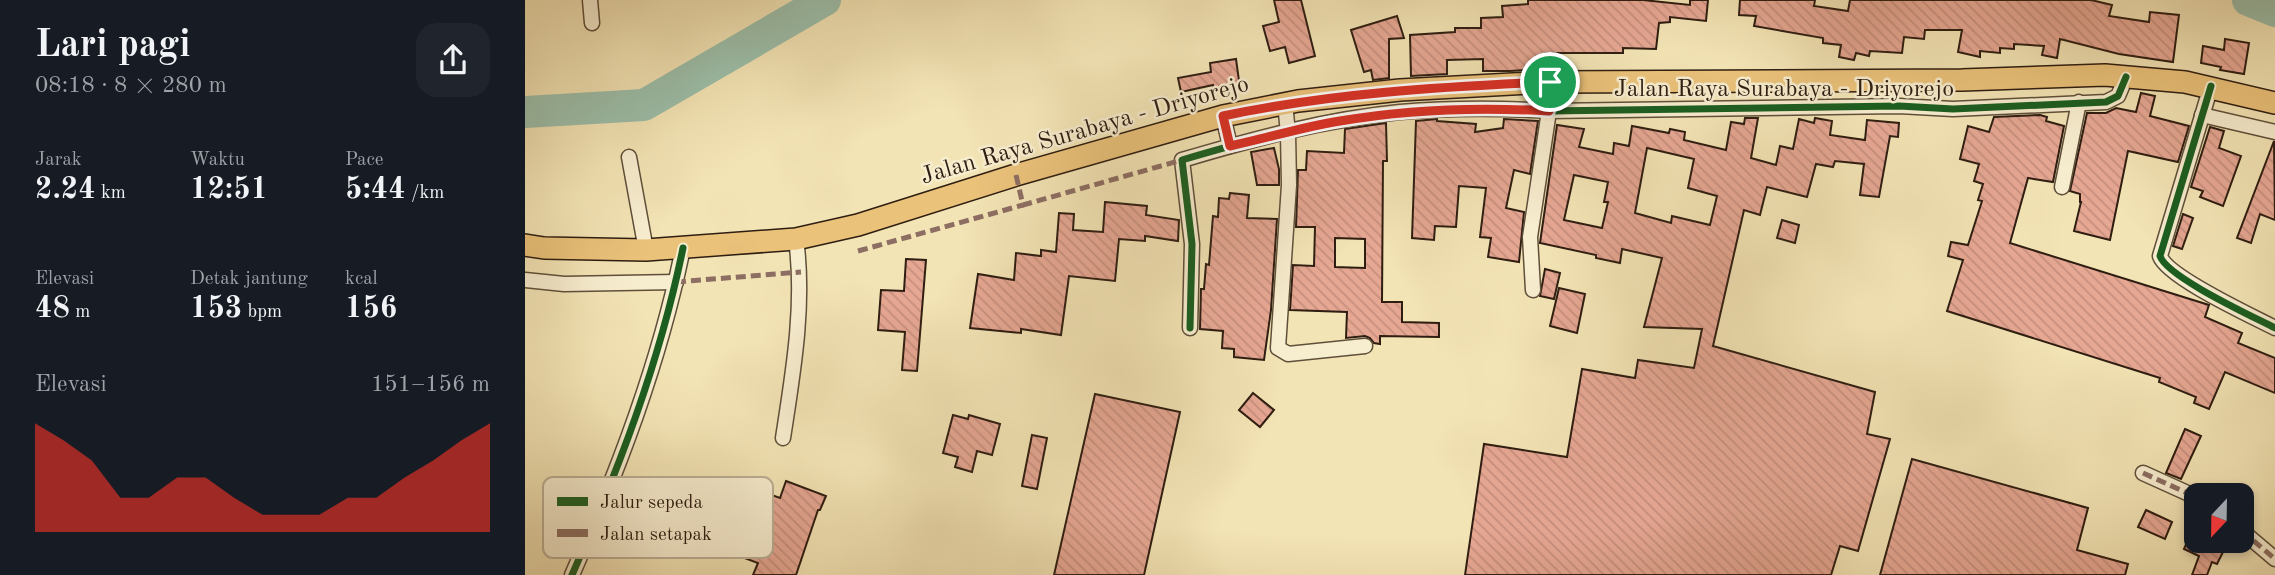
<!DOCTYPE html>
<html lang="id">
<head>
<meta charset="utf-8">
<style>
	body { margin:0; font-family:"Old Standard TT",serif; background:#20242c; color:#f1f3f6; height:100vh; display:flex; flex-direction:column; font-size:26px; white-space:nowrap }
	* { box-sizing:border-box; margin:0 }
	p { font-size:23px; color:#9ea1a6 }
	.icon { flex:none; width:38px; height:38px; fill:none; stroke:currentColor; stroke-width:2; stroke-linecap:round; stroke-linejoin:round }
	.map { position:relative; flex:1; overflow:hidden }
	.side { display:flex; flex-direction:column; background:#171b24; width:525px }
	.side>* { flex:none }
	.needle { width:46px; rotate:202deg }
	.tools { position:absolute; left:1659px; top:483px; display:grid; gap:14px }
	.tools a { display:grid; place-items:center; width:70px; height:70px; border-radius:14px; background:#171b24; box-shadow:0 4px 10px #0003; font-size:35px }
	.pin { position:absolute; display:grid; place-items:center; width:60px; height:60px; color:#fff; margin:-30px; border:4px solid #fff; border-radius:50%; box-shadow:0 2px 7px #0007 }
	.round { display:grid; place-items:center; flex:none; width:74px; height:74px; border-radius:21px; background:#20242c }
	.summary { display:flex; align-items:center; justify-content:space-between; height:119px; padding:0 35px }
	h1 { font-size:38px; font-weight:600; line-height:52px }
	.metrics { display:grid; grid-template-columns:repeat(3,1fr); gap:10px; height:119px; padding:7px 35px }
	.metrics div { display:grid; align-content:center }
	.metrics b { font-size:30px; font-weight:600 }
	.metrics small { font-size:19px; font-weight:400 }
	.metrics p { font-size:19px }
	.chart { height:196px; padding:14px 35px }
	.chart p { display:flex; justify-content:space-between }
	.chart svg { width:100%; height:126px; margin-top:7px; fill:#d93025; opacity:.7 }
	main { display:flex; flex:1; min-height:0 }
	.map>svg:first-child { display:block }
</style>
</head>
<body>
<main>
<section class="side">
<div class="summary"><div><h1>Lari pagi</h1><p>08:18 · 8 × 280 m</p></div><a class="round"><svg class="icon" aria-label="share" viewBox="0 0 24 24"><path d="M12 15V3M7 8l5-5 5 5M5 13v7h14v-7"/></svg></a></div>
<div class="metrics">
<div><p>Jarak</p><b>2.24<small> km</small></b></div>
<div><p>Waktu</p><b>12:51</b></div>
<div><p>Pace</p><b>5:44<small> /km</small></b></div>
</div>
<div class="metrics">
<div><p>Elevasi</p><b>48<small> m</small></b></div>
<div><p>Detak jantung</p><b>153<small> bpm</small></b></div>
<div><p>kcal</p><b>156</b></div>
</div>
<div class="chart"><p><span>Elevasi</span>151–156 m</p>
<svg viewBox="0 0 160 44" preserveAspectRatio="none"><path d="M0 44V6L10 12L20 19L30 32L40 32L50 25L60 25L70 32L80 38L90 38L100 38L110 32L120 32L130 25L140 19L150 12L160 6V44z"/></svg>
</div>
</section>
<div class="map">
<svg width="1750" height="575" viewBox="0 0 1750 575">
	<defs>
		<pattern id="building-back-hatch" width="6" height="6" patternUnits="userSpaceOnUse" patternTransform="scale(1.75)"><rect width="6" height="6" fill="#e6a793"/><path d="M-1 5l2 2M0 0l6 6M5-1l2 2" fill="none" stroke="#c68f7e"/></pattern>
	</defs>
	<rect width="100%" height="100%" fill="#f3e4b5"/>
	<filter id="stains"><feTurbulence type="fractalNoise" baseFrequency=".00286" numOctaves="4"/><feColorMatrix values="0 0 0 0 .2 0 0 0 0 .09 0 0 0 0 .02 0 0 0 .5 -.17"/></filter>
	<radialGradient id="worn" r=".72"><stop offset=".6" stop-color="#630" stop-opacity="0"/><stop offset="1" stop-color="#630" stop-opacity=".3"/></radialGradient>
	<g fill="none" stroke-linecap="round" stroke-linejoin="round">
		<g stroke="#9cbfaa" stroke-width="32">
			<polyline points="1723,0 1750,11"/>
			<polyline points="0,112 119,105 300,0"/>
		</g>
	</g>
	<g fill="url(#building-back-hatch)" stroke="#2e1d11" stroke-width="2" fill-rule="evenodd">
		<polygon points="749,0 776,0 790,56 764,63 760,47 745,51 738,26 754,22"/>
		<polygon points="1003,0 1118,0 1165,5 1165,0 1183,0 1181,21 1145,17 1145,22 1134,23 1131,49 1098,48 1098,53 1020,53 1021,69 985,71 958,71 958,59 922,60 922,74 886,76 885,35 930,32 930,28 956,28 956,18 978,17 977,6 1003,4"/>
		<polygon points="1215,0 1290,0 1289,6 1323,11 1325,0 1566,0 1587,5 1584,16 1624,22 1625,12 1654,15 1648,62 1594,54 1535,39 1532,58 1517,55 1519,46 1489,44 1489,49 1475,48 1475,53 1455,51 1455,57 1433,52 1437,30 1400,30 1399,39 1379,37 1377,53 1345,51 1344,56 1331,53 1329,60 1314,57 1316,45 1298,43 1298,38 1229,26 1231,16 1214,15"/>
		<polygon points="872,16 879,38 864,39 864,78 848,80 846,70 839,72 826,30"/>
		<polygon points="1700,39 1724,43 1719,74 1695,70 1696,67 1676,63 1678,46 1699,50"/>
		<polygon points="711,59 715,88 689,91 688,85 656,92 653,78 686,72 685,63"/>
		<polygon points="1616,93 1630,96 1625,116 1664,126 1653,162 1603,151 1585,240 1549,231 1556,202 1555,202 1555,194 1545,191 1562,113 1581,113 1591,108 1611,112"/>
		<polygon points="1515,115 1522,117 1521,121 1539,126 1528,182 1503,178 1485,243 1684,305 1680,317 1717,333 1713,343 1750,358 1750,393 1700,372 1684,409 1669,403 1671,397 1634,382 1635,378 1422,311 1438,260 1423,256 1426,242 1443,245 1457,201 1453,200 1458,184 1449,181 1454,164 1435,159 1443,126 1464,132 1469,117"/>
		<path d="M1220,118H1233L1226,158L1251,165L1255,146L1268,149L1274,119L1289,123L1290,118L1307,121L1305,135L1340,140L1342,120L1374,123L1373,137L1365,136L1354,197L1335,195L1339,164L1310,161L1308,167L1291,164L1282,197L1242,187L1235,215L1219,210L1188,346L1350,392L1342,434L1365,439L1333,551L1315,546L1306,575H940L959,444L1042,457L1057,369L1110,378L1113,360L1169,368L1177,329L1119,327L1137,258L1097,249L1095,263L1071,258V255L1015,243L1032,125L1059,129L1054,147L1088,154L1089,143L1104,146L1107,126L1144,133L1145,129L1160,132L1159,140L1201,150L1206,122L1219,124ZM1122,148L1169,159L1163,188L1192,196L1185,225L1147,216L1146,223L1110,213ZM1049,175L1083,182L1079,202H1083L1077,228L1039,220Z"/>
		<polygon points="912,119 912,121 951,124 950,132 978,128 979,119 1013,121 1005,174 989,170 981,208 999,212 994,262 963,257 966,238 955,237 961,188 934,186 931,227 910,226 909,240 887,238 891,121"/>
		<path d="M861,123L862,161H858L857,302H877V322L914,323V337L855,336V344L849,343L845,338L840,336L821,338L822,312L765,310L768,265L789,266L790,227H771L773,170H781L782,151L819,153L820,129ZM810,238L840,239V268L810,267Z"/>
		<polygon points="1685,127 1699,131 1694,148 1716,156 1698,206 1675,197 1678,191 1666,187"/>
		<polygon points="1749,141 1750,220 1735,214 1726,243 1712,238"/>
		<polygon points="749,148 754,169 754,185 732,185 726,152"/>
		<polygon points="705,193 724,195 722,218 752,219 746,310 739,360 709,357 709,349 697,348 698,331 675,329 676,289 679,289 681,264 684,265 688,216 693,217 694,198 704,199"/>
		<polygon points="580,202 622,206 621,215 654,220 653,241 620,236 620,241 594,239 590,281 544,276 536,335 496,329 496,333 445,328 453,274 489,280 491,253 516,256 516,250 531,252 534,213 549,214 548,230 578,232"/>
		<polygon points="1658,214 1668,218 1657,249 1648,246"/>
		<polygon points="1257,220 1274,225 1270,243 1252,238"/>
		<polygon points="381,259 401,260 392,371 377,370 380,332 353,330 356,290 379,291"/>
		<polygon points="1020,269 1035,273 1029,299 1015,296"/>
		<polygon points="1034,288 1060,294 1052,333 1025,326"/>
		<polygon points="728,393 749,410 735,427 714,410"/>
		<polygon points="570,394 655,412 619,575 529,575"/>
		<polygon points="428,415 443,419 444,415 475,424 467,455 452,451 447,472 430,467 433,457 418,453"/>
		<polygon points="1660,429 1676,436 1656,479 1641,473"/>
		<polygon points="507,435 522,438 512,489 497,486"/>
		<polygon points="1387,459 1563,508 1552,550 1603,564 1600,575 1355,575"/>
		<polygon points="261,481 301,496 295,510 293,510 271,575 228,575 233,563 190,547 203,504 211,482 255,498"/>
		<polygon points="1621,510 1647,522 1640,539 1613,527"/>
		<polygon points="1664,537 1698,552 1692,564 1687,562 1682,575 1667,575 1674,556 1659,549"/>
	</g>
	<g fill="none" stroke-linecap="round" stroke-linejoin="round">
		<g stroke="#5f4f3a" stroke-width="17">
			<g id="street">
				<polyline points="65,0 67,23"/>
				<path d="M1686,86L1635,256C1642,277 1727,316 1750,328"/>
				<polyline points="760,103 763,133 764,185 753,348 763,354 840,346"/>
				<polyline points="1677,115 1750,132"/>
				<polyline points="698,116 705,146"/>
				<polyline points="104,157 121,250"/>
				<polyline points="1537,187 1554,102"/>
				<polyline points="0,280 39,284 151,282"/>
				<polyline points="1008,290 1005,237 1024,111 1025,82"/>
				<path d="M665,328L667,244L657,160C728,139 802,119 875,112C925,108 975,108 1024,111L1374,106L1428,109L1581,102L1593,96L1601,77"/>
				<path d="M258,438C268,373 280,305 271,239"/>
				<polyline points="1618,473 1671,497"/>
				<polyline points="1717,531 1750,559"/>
				<path d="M47,575C94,469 135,361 158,248"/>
			</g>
		</g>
		<g stroke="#2e1d11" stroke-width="24">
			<polyline id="primary" points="0,245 19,248 121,250 271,239 333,225 491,175 698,116 773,101 875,90 1025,82 1437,80 1580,75 1660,82 1750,103"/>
		</g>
		<use href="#street" stroke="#f7edcf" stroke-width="14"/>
		<use href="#primary" stroke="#eac27a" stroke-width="21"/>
		<g stroke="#8d6e63" stroke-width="5" stroke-dasharray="10 5" stroke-linecap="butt">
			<polyline points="491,175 498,205 657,160"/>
			<polyline points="333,251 498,205"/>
			<polyline points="151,282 276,272"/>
			<polyline points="1618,473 1671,497"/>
			<polyline points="1717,531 1750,559"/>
		</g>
		<g stroke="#f7edcf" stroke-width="11">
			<g id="cycleway">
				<path d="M1686,86L1635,256C1642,277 1727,316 1750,328"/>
				<path d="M665,328L667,244L657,160C728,139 802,119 875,112C925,108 975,108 1024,111L1374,106L1428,109L1581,102L1593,96L1601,77"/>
				<path d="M47,575C94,469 135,361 158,248"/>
			</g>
		</g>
		<use href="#cycleway" stroke="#1b5e20" stroke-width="7"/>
	</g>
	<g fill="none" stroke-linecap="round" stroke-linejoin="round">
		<g stroke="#fff" stroke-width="14">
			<path id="route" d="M1025,82L1024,111C955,107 884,109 815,121C778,127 742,138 705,146L698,116C808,93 913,87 1025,82Z"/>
		</g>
		<use href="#route" stroke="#d93025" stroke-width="9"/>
	</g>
	<g text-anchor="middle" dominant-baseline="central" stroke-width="5" stroke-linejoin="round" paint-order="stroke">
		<g font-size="24" fill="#2e1d11" stroke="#f7edcf">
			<text x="1259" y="90">Jalan Raya Surabaya - Driyorejo</text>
			<text transform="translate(560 131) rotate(-16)">Jalan Raya Surabaya - Driyorejo</text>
		</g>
	</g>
	<rect x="18" y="477" width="230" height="81" rx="10" fill="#f7edcf" stroke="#bbaf96" stroke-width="2"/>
	<rect x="32" y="497" width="31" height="9" fill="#1b5e20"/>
	<rect x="32" y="529" width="31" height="8" fill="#8d6e63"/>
	<g font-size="19" fill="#2e1d11">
		<text x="75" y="508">Jalur sepeda</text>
		<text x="75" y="540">Jalan setapak</text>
	</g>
	<rect width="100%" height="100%" filter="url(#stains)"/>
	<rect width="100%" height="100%" fill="url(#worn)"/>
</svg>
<div class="tools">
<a><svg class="needle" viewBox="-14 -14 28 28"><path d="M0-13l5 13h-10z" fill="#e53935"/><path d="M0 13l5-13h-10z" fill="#9ea1a6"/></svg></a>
</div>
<div class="pin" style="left:1025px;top:82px;background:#1e9e55"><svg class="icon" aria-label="arrive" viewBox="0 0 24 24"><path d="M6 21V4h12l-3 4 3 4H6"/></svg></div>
</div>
</main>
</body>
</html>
